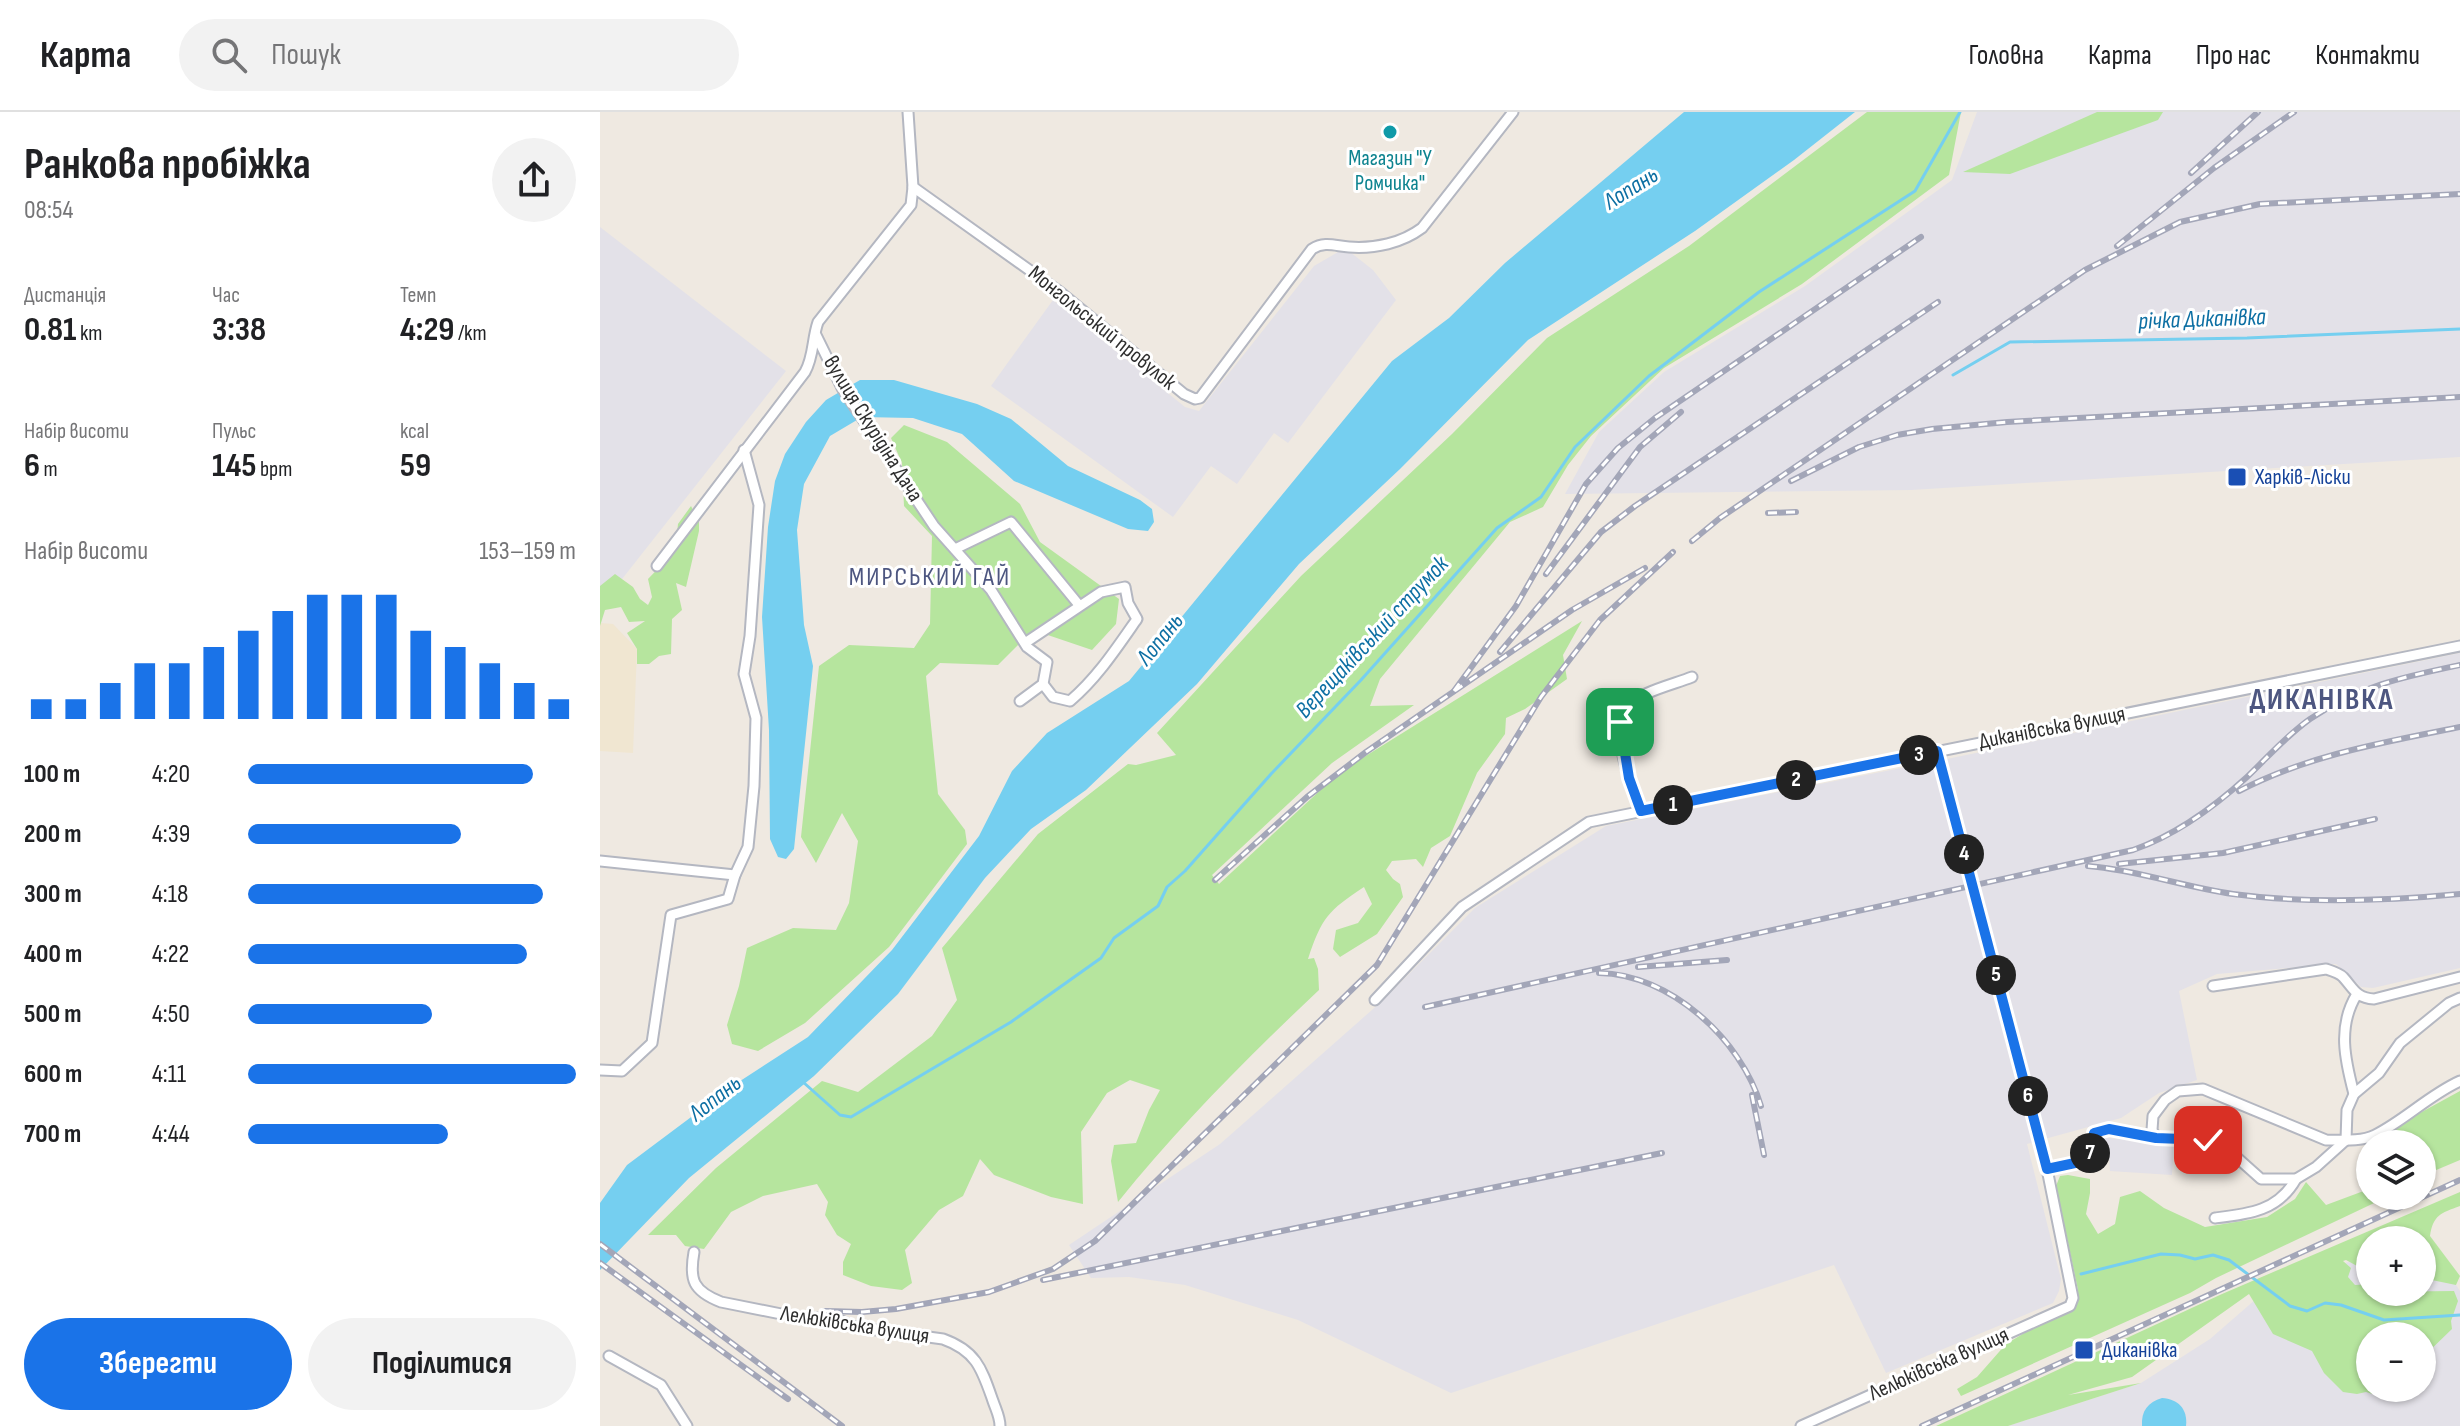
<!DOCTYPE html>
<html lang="uk">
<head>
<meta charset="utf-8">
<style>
	body { margin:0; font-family:"Sofia Sans Condensed",sans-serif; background:#f2f2f2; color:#202124; height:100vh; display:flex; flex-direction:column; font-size:30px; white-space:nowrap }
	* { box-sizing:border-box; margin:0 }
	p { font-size:26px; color:#757577 }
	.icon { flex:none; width:44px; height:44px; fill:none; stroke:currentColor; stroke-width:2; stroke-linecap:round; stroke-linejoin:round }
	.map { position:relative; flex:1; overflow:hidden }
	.side { display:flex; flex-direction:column; background:#fff; width:600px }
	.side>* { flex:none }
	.buttons { position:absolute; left:1756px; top:1018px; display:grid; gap:16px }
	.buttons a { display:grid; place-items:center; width:80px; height:80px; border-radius:50%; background:#fff; box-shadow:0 2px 6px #0004; font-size:40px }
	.pin { position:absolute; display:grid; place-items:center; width:68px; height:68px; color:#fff; margin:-34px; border-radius:16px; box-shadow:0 4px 12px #0006 }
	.km { position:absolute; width:40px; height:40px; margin:-20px; border-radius:50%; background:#222; color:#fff; font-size:22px; line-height:40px; text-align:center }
	.round { display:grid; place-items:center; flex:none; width:84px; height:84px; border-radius:42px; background:#f2f2f2 }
	.summary { display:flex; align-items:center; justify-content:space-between; height:136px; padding:0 24px }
	h1 { font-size:44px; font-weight:700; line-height:60px }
	.metrics { display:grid; grid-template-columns:repeat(3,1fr); gap:12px; height:136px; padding:8px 24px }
	.metrics div { display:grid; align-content:center }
	.metrics b { font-size:34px; font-weight:700 }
	.metrics small { font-size:22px; font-weight:400 }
	.metrics p { font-size:22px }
	.chart { height:224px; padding:16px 24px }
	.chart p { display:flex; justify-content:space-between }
	.chart svg { width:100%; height:144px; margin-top:8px; stroke:#1a73e8; stroke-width:6 }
	.action { display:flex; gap:16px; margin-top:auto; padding:16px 24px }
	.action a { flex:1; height:92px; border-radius:48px; background:#1a73e8; color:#fff; font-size:32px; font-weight:700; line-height:92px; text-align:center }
	.action a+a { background:#f2f2f2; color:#202124 }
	ul { padding:0 24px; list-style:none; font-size:26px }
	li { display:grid; grid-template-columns:128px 96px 1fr; align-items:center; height:60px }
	li i { height:20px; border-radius:10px; background:#1a73e8 }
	header { display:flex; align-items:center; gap:48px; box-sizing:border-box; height:112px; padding:0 40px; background:#fff; border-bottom:2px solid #e0e0e0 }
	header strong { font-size:38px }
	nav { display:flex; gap:44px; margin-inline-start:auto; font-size:28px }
	.search { width:560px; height:72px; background:#f2f2f2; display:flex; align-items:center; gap:20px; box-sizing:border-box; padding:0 28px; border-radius:44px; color:#757577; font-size:30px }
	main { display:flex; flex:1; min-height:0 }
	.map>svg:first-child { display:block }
</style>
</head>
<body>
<header>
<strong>Карта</strong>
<div class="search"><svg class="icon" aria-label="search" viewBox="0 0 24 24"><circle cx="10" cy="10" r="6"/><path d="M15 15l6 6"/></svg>Пошук</div>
<nav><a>Головна</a><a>Карта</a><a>Про нас</a><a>Контакти</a></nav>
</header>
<main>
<section class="side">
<div class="summary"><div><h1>Ранкова пробіжка</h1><p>08:54</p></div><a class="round"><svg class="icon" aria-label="share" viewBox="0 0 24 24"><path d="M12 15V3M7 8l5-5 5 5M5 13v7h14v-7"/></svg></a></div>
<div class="metrics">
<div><p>Дистанція</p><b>0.81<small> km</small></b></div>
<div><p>Час</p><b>3:38</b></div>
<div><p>Темп</p><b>4:29<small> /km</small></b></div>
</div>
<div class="metrics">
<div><p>Набір висоти</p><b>6<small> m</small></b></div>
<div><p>Пульс</p><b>145<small> bpm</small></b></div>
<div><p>kcal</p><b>59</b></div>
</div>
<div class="chart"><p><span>Набір висоти</span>153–159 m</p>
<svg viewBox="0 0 160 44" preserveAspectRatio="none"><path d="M5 44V38M15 44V38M25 44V33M35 44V27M45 44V27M55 44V22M65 44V17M75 44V11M85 44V6M95 44V6M105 44V6M115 44V17M125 44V22M135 44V27M145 44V33M155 44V38"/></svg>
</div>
<ul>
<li><b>100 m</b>4:20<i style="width:87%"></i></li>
<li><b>200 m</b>4:39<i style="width:65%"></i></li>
<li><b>300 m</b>4:18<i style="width:90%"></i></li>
<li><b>400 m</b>4:22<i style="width:85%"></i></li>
<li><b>500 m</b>4:50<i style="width:56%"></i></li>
<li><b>600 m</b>4:11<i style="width:100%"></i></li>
<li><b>700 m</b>4:44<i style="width:61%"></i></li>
</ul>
<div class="action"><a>Зберегти</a><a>Поділитися</a></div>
</section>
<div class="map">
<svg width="1860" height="1314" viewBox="0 0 1860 1314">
	<rect width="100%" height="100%" fill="#efe9e1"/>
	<g fill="#e3e1e8" fill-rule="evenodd">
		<polygon points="1377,0 1860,0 1860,345 1311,378 965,382 999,320 1064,260 1205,174 1352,68"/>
		<polygon points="0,115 186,259 0,495"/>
		<polygon points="745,136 773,158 796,188 688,331 674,321 637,372 611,354 573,405 391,274 453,188 585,295 599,299 714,154"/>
		<polygon points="1860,541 1860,856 1773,876 1761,875 1736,852 1617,862 1579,879 1597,968 1559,981 1521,1006 1427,1032 1461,1167 1459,1179 1453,1191 1286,1261 1234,1153 851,1281 698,1208 585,1173 529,1165 491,1166 469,1133 620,1032 781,890 875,796 1006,714 1347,647"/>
		<polygon points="1498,1025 1574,1032 1572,1063 1510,1059 1509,1044 1497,1043"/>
		<path d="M1770,1143V1180H1822V1147L1843,1153L1860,1179V1314H1408L1541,1271L1610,1227L1656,1187L1714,1161ZM1770,1224H1822V1276H1770Z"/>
	</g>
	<polygon fill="#f0e6d1" points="0,511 13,512 37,537 33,641 0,639"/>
	<g fill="#b6e59e">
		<path d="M1267,0H1361L1349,63L1202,172L1064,256L991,324L968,353L943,395L910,410L780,567L770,594L814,593L732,651L612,763L619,772L740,660L982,509L963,543L967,567L925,597L906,606L905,622L877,661L850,724L831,736L823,755L816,747L792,749L786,758L793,767L800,772L803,785L777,822L740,845L733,837L736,818L758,811L772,792L764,775C728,799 722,805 708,847L714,846L718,857L719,878C648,945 579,1014 518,1090L511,1049L514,1033L536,1031L549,998L560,978L530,968L507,981L481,1020L483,1092L451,1085L394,1063L380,1047L363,1084L339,1098L305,1138L312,1171L302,1178L271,1174L243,1163V1150L251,1132L237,1123L225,1103L228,1090L217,1072L163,1084L131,1100L104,1137L85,1134L76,1123H48L116,1056L222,969L258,980L332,924L357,888L342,836L438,722L528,652L536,653L576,643L557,621L701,464L852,322L947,226L1089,134Z"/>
		<polygon points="1497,0 1563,0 1558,8 1410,62 1363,60"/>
		<polygon points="304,313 347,330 420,392 440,430 519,487 516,512 492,538 433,518 398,553 340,551 326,564 338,682 365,718 367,732 289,835 205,911 158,939 132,932 127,913 139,874 147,836 193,816 236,818 249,791 258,729 242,701 216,751 201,725 219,554 249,533 314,536 330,512 332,424 304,394 302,351 291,326"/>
		<polygon points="91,394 99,410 99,419 86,475 76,471 82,498 72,507 71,542 59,544 49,552 37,552 37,537 27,521 45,509 29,510 21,495 5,498 0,514 0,474 15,462 33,475 40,487 48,493 52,485 48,467 75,439 78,412"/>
		<polygon points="1860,979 1860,1048 1822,1064 1822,1032 1771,1032 1798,1013"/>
		<polygon points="1468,1063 1490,1067 1490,1081 1486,1102 1498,1122 1515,1112 1520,1085 1540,1079 1564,1096 1605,1115 1667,1105 1695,1087 1706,1070 1726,1093 1769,1077 1770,1071 1770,1084 1789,1084 1616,1166 1590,1181 1361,1284 1357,1277 1377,1265 1406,1232 1475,1191 1478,1178 1456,1074 1460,1064"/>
		<path d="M1860,1080V1094C1841,1101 1833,1103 1830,1124L1860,1164L1856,1173L1822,1166V1128H1770V1161L1746,1148L1743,1149L1751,1156L1748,1165L1755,1173L1770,1172V1180L1854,1179L1858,1189L1851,1209L1852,1217L1822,1246V1224H1770V1276H1791L1779,1284L1766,1280L1757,1282L1743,1280L1724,1261L1712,1239L1673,1222L1649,1182L1532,1265L1468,1283L1541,1271L1408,1314H1336L1622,1182Z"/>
	</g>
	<g fill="#75cff0">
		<polygon points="1084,0 1255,0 1194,48 1095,119 928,228 800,357 699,452 597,572 486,678 431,717 385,766 298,882 214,964 89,1066 0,1158 0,1091 27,1053 134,973 208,925 292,838 379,724 412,659 447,621 529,569 792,249 849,206 905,151"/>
		<polygon points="260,268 294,268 377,292 411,307 468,354 540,388 552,397 554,410 548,419 528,417 414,369 362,322 313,306 262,305 230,324 204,372 197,418 204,513 213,554 194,737 186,747 178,745 170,727 169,618 162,505 168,415 175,369 185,342 206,310 226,288"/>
		<path d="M1562,1286C1578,1287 1588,1297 1586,1314H1542C1541,1299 1548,1290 1562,1286Z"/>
	</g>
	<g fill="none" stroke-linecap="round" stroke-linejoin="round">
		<g stroke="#75cff0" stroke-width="3">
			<polyline points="1353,263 1410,230 1647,226 1860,217"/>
			<polyline points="203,970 240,1003 251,1005 411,910 501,846 514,826 558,794 567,775 585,759 671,662 761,568 897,416 941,385 975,335 1049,264 1159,180 1315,79 1360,0"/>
			<polyline points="1481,1162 1561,1142 1580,1143 1595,1147 1613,1143 1629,1148 1690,1194 1707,1199 1725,1191 1741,1193 1784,1208 1860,1203"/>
		</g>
		<g stroke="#b4b7c1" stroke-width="13">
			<g id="minor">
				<path d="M313,75L460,180L584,282L595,287L600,286L712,137C725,129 735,134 749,135C775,137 802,131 822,116L913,0"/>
				<polyline points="216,223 242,276 334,414 391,478 427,535 447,550 443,572 420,589"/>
				<polyline points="355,437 411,410 479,493"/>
				<path d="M57,454L205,260C214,244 212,227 218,210L311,93L313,75L308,0"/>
				<path d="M425,531L501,480L525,475L528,491L537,507C516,537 497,566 470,589L453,585L443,572"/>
				<path d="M1041,699C1032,676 1010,620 1025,597C1038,580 1072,573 1092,565"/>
				<polyline points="0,749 135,763"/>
				<path d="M1613,874L1726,857C1732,859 1739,861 1743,865C1754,877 1756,886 1774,887L1860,865"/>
				<polyline points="775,888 862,795 989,710 1860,534"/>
				<polyline points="0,958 22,959 52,931 71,803 128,787 135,763 148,735 154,674 156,606 144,562 150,524 159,393 144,338"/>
				<path d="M1754,982C1745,948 1737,914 1757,882"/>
				<path d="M1556,1026L1552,1018L1553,1004L1565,988L1578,979L1603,977L1726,1028C1741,1028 1761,1030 1775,1023C1805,1008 1829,983 1860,969"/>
				<polyline points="1746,1028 1747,998 1754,982 1779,961 1800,931 1849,891 1860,886"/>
				<polyline points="1447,1057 1489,1048 1494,1021 1509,1017 1556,1026 1608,1028 1623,1033 1661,1067 1696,1067 1716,1055 1746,1028"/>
				<path d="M1615,1106C1649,1102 1678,1099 1696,1067"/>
				<path d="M94,1140C89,1168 93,1179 121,1190L196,1205L237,1207L255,1215L343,1227C377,1239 382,1258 393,1289C396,1298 400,1305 400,1314"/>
				<polyline points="9,1244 61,1273 87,1314"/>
				<polyline points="1201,1314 1470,1194 1473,1186 1447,1057 1337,639"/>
			</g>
		</g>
		<use href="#minor" stroke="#fff" stroke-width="9"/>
		<g stroke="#a3a6b8" stroke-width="6">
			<g id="rail">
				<polyline points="1591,61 1658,0"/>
				<polyline points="1517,134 1614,56 1694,0"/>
				<polyline points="1191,369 1259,335 1297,323 1332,317 1407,310 1860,285"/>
				<polyline points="1168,401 1196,400"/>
				<polyline points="1092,429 1120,406 1485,158 1580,110 1660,92 1860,82"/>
				<polyline points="946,462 1040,335 1081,300"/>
				<polyline points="900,540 1001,420 1035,394 1338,190"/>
				<polyline points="854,579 916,494 986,372 1018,336 1055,306 1321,125"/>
				<path d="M1639,679C1708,643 1785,630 1860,615"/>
				<polyline points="1519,752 1623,741 1775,707"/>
				<path d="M1488,754C1537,758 1584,775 1633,782C1708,792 1785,789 1860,782"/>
				<polyline points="615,768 707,685 766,640 972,498 1045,456"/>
				<polyline points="1038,855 1127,848"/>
				<path d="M999,861C1070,862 1141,927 1161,994"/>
				<path d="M825,895L1533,738C1576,723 1613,696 1647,665C1668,645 1686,624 1710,607C1759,574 1803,565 1860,553"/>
				<polyline points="1152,983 1164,1043"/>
				<polyline points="0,1132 242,1314"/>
				<polyline points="0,1151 188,1287"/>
				<polyline points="443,1168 1062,1041"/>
				<polyline points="225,1199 262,1200 296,1197 389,1180 453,1157 495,1129 777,853 941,585 1000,508 1073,440"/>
				<polyline points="1322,1314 1860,1068"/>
			</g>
		</g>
		<use href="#rail" stroke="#fff" stroke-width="3" stroke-dasharray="9" stroke-linecap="butt"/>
	</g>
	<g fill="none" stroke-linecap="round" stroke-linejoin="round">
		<g stroke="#fff" stroke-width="16">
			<polyline id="route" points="1020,610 1029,666 1041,699 1337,639 1447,1057 1489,1048 1494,1021 1509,1017 1556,1026 1608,1028"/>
		</g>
		<use href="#route" stroke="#1a73e8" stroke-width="10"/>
	</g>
	<circle fill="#0f9aa8" stroke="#fff" stroke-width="3" cx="790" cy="20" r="8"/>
	<g fill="#1a4fb4" stroke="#fff" stroke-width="3">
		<rect x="1627" y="355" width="20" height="20" rx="4"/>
		<rect x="1474" y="1228" width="20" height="20" rx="4"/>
	</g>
	<g text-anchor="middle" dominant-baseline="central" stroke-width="6" stroke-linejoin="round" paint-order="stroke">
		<g font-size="22" fill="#0d838f" stroke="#fff">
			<text x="790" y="46">Магазин "У<tspan x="790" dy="25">Ромчика"</tspan></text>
		</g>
		<g font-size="22" fill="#2e2e2e" stroke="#fff">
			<text transform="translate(502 216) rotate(39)">Монгольський провулок</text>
			<text transform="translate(273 317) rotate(58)">вулиця Скурідіна Дача</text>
			<text transform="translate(1452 616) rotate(-11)">Диканівська вулиця</text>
			<text transform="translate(255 1213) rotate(9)">Лелюківська вулиця</text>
			<text transform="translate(1339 1252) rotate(-24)">Лелюківська вулиця</text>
		</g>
		<g font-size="22" fill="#164399" stroke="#fff" text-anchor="start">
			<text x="1655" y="365">Харків-Ліски</text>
			<text x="1502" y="1238">Диканівка</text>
		</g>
		<g font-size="24" font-style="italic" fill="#0d6fa3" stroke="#fff">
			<text transform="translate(1031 76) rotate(-32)">Лопань</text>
			<text transform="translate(1602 207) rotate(-2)">річка Диканівка</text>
			<text transform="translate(772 525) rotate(-47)">Верещаківський струмок</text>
			<text transform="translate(560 527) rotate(-51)">Лопань</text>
			<text transform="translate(115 986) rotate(-38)">Лопань</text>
		</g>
		<g font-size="26" letter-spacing="2" fill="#4d5680" stroke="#fff">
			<text x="330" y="465">МИРСЬКИЙ ГАЙ</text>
		</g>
		<g font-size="30" font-weight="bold" letter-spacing="2" fill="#4d5680" stroke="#fff">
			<text x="1722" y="588">ДИКАНІВКА</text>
		</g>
	</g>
</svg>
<div class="buttons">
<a><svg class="icon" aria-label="layers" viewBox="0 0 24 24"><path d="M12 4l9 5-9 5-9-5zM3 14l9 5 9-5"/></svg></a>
<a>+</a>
<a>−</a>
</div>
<div class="pin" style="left:1020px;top:610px;background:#1e9e55"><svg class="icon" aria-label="arrive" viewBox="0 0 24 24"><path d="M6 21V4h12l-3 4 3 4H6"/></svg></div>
<div class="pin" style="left:1608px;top:1028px;background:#d93025"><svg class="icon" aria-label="check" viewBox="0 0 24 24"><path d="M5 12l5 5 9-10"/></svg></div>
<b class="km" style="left:1073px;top:693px">1</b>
<b class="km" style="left:1196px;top:668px">2</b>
<b class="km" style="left:1319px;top:643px">3</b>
<b class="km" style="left:1364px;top:742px">4</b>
<b class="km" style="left:1396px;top:863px">5</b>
<b class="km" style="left:1428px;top:984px">6</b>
<b class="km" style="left:1490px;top:1041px">7</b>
</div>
</main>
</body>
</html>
